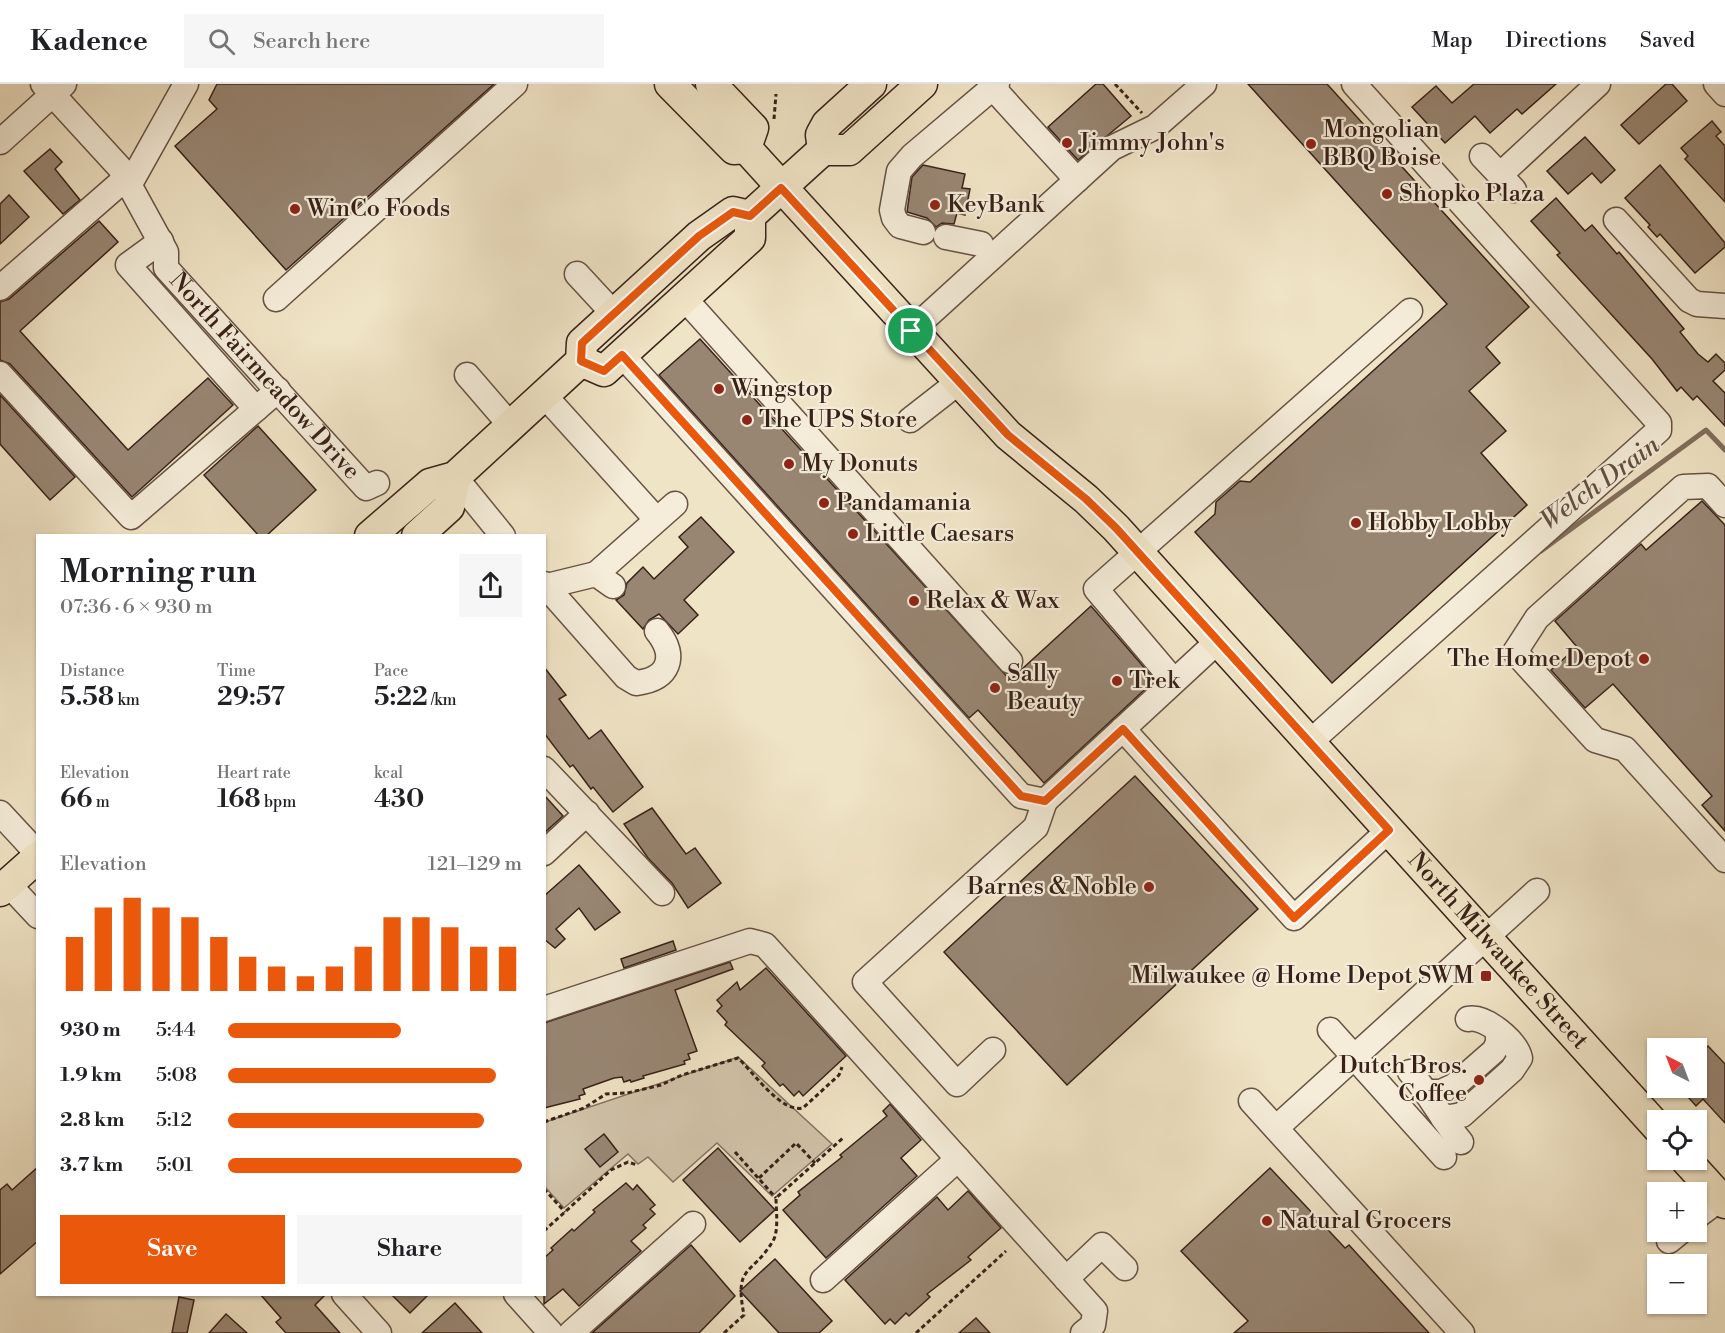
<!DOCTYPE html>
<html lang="en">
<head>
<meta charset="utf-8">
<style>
	body { margin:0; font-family:"Libre Bodoni",serif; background:#f6f6f6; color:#202124; height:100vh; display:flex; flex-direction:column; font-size:22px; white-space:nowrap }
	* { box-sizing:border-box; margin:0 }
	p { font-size:20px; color:#757577 }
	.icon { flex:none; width:33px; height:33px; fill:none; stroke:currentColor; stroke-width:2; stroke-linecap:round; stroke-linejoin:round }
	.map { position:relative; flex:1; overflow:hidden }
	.panel { position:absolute; left:36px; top:450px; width:510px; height:762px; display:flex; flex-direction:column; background:#fff; border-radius:0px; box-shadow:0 2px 4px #0004 }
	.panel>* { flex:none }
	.needle { width:39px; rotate:318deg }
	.tools { position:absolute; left:1647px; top:954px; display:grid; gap:12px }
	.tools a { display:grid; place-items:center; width:60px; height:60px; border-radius:0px; background:#fff; box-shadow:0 2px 4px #0004; font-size:30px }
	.pin { position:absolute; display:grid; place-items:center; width:51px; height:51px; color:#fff; margin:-26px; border:3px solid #fff; border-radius:50%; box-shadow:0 2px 6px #0007 }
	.round { display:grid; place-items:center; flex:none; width:63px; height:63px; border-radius:0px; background:#f6f6f6 }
	.headline { display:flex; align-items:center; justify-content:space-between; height:102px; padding:0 24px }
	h1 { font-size:33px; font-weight:600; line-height:45px }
	.figures { display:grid; grid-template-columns:repeat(3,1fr); gap:9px; height:102px; padding:6px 24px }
	.figures div { display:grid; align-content:center }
	.figures b { font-size:26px; font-weight:600 }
	.figures small { font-size:16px; font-weight:400 }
	.figures p { font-size:16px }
	.chart { height:168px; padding:12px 24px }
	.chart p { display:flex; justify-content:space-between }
	.chart svg { width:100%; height:108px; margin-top:6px; stroke:#ea580c; stroke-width:6 }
	.cta { display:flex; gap:12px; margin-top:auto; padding:12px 24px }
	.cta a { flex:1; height:69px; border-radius:0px; background:#ea580c; color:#fff; font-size:24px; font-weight:600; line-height:69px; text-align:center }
	.cta a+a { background:#f6f6f6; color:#202124 }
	ul { padding:0 24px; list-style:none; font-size:20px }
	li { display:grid; grid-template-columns:96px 72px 1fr; align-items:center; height:45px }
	li i { height:15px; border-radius:8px; background:#ea580c }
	header { display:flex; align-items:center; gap:36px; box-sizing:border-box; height:84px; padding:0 30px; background:#fff; border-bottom:2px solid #e0e0e0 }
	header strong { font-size:28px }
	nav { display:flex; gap:33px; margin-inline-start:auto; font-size:21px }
	.search { width:420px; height:54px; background:#f6f6f6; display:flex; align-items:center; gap:15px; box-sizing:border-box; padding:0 21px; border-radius:0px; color:#757577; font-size:22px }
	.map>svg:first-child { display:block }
</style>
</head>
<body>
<header>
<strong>Kadence</strong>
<div class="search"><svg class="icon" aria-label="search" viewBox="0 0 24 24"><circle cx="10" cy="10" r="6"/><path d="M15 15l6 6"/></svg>Search here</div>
<nav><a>Map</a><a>Directions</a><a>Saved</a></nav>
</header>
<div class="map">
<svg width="1725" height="1249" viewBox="0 0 1725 1249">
	<rect width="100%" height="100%" fill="#f0e4c6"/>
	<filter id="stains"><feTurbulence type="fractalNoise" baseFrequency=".00333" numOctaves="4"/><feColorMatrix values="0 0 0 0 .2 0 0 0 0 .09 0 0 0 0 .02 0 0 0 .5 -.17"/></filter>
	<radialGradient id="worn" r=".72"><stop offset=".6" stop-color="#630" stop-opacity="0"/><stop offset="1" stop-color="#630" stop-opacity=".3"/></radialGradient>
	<polygon fill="#d1c3a9" stroke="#847261" stroke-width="1.5" points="738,973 832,1060 772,1112 717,1059 673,1098 648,1073 638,1080 628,1070 564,1124 545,1103 545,1038"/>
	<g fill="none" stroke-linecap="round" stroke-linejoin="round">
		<polyline stroke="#816e5d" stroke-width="5" points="1541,467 1706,346 1725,366"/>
	</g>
	<g fill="#988673" stroke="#382119" stroke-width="1.5">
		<polygon points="217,0 494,0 286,186 175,62 217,25 209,16"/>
		<polygon points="1096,0 1103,0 1131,32 1078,76 1048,43"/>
		<polygon points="1248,0 1327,0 1529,223 1486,263 1500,279 1469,307 1506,347 1481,369 1527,421 1332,599 1195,448 1215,430 1216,418 1240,397 1250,398 1447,220"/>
		<polygon points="1474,0 1556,0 1522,30 1517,25 1490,49 1475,32 1445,59 1412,23 1436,2 1452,19"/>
		<polygon points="1666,0 1672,0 1687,17 1639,60 1621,41"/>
		<polygon points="1712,37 1721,48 1716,52 1725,62 1725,118 1685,75 1688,72 1681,64"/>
		<polygon points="1585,53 1615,86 1601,99 1592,89 1568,110 1547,87"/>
		<polygon points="50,65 62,78 55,85 80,116 63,130 24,87"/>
		<polygon points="923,81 965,90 962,104 970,105 965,131 957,129 954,140 942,139 936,143 927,134 907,128 912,93"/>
		<polygon points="1660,81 1725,159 1725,163 1695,189 1660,150 1657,153 1648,143 1650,141 1625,114"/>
		<polygon points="9,111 29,133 0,160 0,120"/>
		<polygon points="1556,114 1585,147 1592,141 1617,170 1619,168 1684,245 1680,248 1698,270 1708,278 1716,270 1725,279 1725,286 1713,297 1725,309 1725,342 1697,312 1693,316 1681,303 1677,307 1652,275 1557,171 1560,169 1531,137"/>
		<polygon points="99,137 118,158 20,247 128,366 208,294 233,321 132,413 10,280 0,276 0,218 9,215"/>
		<polygon points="700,255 1010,596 1091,522 1155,596 1044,699 978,626 969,634 659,291"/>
		<polygon points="0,311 75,393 50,416 0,360"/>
		<polygon points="258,342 316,406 266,452 259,452 204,391"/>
		<polygon points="1702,417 1725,441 1725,747 1702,721 1712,712 1613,600 1585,624 1551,586 1577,563 1555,537 1641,460 1646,466"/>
		<polygon points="701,433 734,468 684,516 698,531 678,550 659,530 649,536 643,545 616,516 624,511 627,499 643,483 654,495 688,463 679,453"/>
		<polygon points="544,583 566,611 559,615 589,655 601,646 643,703 613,728 593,703 591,705 573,681 570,683 544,649"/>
		<polygon points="1135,692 1258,825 1067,1001 944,868"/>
		<polygon points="544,711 563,732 544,749"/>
		<polygon points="652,724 686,770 695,764 721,799 688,824 672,799 648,774 624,740"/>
		<polygon points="579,781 620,828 595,846 579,824 556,845 565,855 555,864 544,855 544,812"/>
		<polygon points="673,857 676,866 624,884 621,875"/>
		<polygon points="730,878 733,885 675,906 697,967 688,970 690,975 684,977 685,980 643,992 644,994 631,998 630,996 624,998 622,993 614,994 583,1005 585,1010 579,1012 580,1015 544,1024 544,939"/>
		<polygon points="766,884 846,972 803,1012 799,1007 794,1012 783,1000 780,1002 762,982 765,979 725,941 727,938 717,927 722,922 717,916 737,898 740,906"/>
		<polygon points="1708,962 1725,980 1725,1039 1703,1015 1696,1022 1680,1004 1696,1004 1696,973"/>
		<polygon points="890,1020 921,1056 901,1074 917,1092 826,1174 783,1126 800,1111 798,1108 842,1073 840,1071 887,1032 883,1027"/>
		<polygon points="604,1050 618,1068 600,1083 585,1065"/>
		<polygon points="718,1064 775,1126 740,1158 683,1096"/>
		<polygon points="38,1083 38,1157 0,1190 0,1106 7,1100 12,1106"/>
		<polygon points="1270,1084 1345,1164 1349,1161 1429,1249 1234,1249 1248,1237 1181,1167"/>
		<polygon points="626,1099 633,1106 637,1101 655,1121 650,1125 655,1130 643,1141 646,1144 631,1157 641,1167 579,1222 563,1205 544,1220 544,1174 553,1166 551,1164 572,1145 574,1147 595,1128 593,1126"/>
		<polygon points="968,1107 1001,1144 968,1173 971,1176 927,1210 930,1213 909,1232 906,1229 895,1240 890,1235 885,1240 845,1196 937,1113 948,1126"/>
		<polygon points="691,1161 735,1212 699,1249 592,1249"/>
		<polygon points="775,1175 832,1237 819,1249 779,1249 740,1207"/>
		<polygon points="260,1210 326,1210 315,1221 340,1249 286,1249 276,1238 281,1234"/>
		<polygon points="391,1210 429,1210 410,1229"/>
		<polygon points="179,1213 194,1216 187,1249 172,1249"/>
		<polygon points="455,1219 482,1249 422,1249"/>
		<polygon points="226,1230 247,1249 209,1249"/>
		<polygon points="976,1234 990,1249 959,1249"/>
	</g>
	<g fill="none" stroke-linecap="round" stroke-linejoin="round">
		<g stroke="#665244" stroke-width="27">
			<g id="minor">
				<path id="s1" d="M43,0L120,84L166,168V184L366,404L377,399"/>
				<polyline points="1716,0 1725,10"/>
				<polyline points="993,4 1077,96"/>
				<polyline points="0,58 64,0"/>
				<polyline points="1482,72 1514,106"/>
				<polyline points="1500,91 1598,0"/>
				<polyline points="130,100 186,0"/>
				<polyline points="1616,136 1689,216 1697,220 1725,222"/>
				<polyline points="923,148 900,142 894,134 892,126 899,87 912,72 997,0"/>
				<polyline points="946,153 981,160"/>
				<polyline points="161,157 128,181 256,325"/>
				<polyline points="577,190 614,230"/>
				<polyline points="0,204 126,94"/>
				<polyline points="276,215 515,0"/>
				<polyline points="685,215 1010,577"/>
				<polyline points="911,247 1112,64 1155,43 1204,0"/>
				<polyline points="622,271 1021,712 1045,717 1218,557"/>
				<polyline points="0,290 131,433 278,306"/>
				<polyline points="467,291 511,342"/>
				<polyline points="544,311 656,435"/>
				<polyline points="910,336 960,297"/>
				<polyline points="455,393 503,452"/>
				<polyline points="1725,421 1708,402 1683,403 1537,534 1515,568 1595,656 1625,665 1725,776"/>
				<polyline points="596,490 675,420"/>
				<path d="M544,500L626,593L636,599C670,595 677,572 657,547"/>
				<polyline points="547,502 596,490 613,502"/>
				<polyline points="1174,597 1096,505 1410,227"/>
				<polyline points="1123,645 1294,834 1389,746"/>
				<polyline points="1310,658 1659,346 1659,339 1354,0"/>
				<polyline points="544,685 662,809"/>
				<polyline points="0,729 38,770"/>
				<polyline points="544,769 587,729"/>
				<polyline points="8,800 38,832"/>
				<polyline points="544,925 750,857 765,861 1095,1227 1093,1241 1083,1249"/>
				<polyline points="1330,946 1444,1073"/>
				<polyline points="993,966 957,1000 865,898 1036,743 1045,717"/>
				<path d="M1410,988C1430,1010 1442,1036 1461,1058"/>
				<polyline points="1428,1008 1441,1008 1454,1002 1494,967 1498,959 1498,949"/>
				<polyline points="1251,1017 1462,1249"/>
				<path d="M1443,1034L1462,1031L1512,986L1520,974C1516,957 1485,931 1468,935"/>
				<polyline points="1276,1044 1537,807"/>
				<polyline points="1696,1133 1725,1111"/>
				<polyline points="1669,1157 1680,1148"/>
				<polyline points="1066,1195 1102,1161 1125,1184"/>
				<polyline points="823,1196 958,1075"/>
				<polyline points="344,1210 379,1249"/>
				<polyline points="516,1210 551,1249"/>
				<polyline points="571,1249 693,1140"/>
			</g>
		</g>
		<g stroke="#382119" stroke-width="33">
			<g id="major">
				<polyline points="670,0 734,65 746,64"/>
				<polyline points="711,0 753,44 746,64"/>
				<path id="s2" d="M746,64L1008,351L1086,415L1116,444L1658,1044"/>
				<polyline points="823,66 821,51 827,40 871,0"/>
				<polyline points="581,277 604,287 750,154 750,132 815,73 823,66 849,66 922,0"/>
				<polyline points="370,452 430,400 455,393 581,277 582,259 699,152 733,128 750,132"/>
				<polyline points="417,452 449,423 455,393"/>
				<polyline points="0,807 38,773"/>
				<polyline points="1686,1076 1725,1119"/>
			</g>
		</g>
		<g stroke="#382119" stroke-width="3" stroke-dasharray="4.5 3" stroke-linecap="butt">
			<polyline points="1115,0 1142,29"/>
			<polyline points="774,35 776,10"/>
			<path d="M544,1038L584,1024L606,1010L627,1009L661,1001L682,991L738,974C754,989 781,1029 803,1024L839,991L842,983"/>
			<polyline points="735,1068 776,1114"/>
			<polyline points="759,1094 796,1059 815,1079"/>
			<polyline points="544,1105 565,1128"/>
			<polyline points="544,1147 611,1086 628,1078 637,1081"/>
			<path d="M724,1249L744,1231C734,1180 751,1193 773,1157C779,1147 776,1125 776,1114L843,1054"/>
			<polyline points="916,1249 1006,1167"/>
		</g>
		<use href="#minor" stroke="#f5edda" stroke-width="24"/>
		<use href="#major" stroke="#f0e4c6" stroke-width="30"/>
	</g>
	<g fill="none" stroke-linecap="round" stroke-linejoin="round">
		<g stroke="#fff" stroke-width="12">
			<polygon id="route" points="781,104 1008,351 1086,415 1116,444 1389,746 1294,834 1123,645 1045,717 1021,712 622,271 604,287 581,277 582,259 699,152 733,128 750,132"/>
		</g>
		<use href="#route" stroke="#ea580c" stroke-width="8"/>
	</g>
	<g fill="#8f2418" stroke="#f5edda" stroke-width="2">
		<circle cx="1067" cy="59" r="6"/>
		<circle cx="1311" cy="60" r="6"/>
		<circle cx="1387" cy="110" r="6"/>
		<circle cx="935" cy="121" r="6"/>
		<circle cx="295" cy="125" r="6"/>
		<circle cx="719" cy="305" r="6"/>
		<circle cx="747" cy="336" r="6"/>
		<circle cx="789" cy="380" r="6"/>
		<circle cx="824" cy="419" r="6"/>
		<circle cx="1356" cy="439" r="6"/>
		<circle cx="853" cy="450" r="6"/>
		<circle cx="914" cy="517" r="6"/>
		<circle cx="1644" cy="575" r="6"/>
		<circle cx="1117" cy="597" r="6"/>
		<circle cx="995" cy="604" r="6"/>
		<circle cx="1149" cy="803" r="6"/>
		<rect x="1480" y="886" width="12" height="12" rx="3"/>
		<circle cx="1479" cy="996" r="6"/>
		<circle cx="1267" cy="1137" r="6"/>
	</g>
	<g text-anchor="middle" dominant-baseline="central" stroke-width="4.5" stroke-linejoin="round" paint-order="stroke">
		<g font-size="24" fill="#382119" stroke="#f5edda" text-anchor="start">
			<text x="1323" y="46">Mongolian<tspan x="1323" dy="28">BBQ Boise</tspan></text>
			<text x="1079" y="59">Jimmy John's</text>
			<text x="1399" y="110">Shopko Plaza</text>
			<text x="947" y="121">KeyBank</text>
			<text x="307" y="125">WinCo Foods</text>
			<text x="731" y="305">Wingstop</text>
			<text x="759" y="336">The UPS Store</text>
			<text x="801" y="380">My Donuts</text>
			<text x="836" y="419">Pandamania</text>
			<text x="1368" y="439">Hobby Lobby</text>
			<text x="865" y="450">Little Caesars</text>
			<text x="926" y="517">Relax &amp; Wax</text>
			<text x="1632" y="575" text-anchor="end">The Home Depot</text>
			<text x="1007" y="590">Sally<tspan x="1007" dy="28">Beauty</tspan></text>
			<text x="1129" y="597">Trek</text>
			<text x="1137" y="803" text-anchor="end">Barnes &amp; Noble</text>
			<text x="1474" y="892" text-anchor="end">Milwaukee @ Home Depot SWM</text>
			<text x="1467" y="982" text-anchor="end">Dutch Bros.<tspan x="1467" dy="28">Coffee</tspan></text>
			<text x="1279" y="1137">Natural Grocers</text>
		</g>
		<g font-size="24" fill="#382119" stroke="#f5edda">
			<text stroke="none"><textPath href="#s1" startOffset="372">North Fairmeadow Drive</textPath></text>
			<text stroke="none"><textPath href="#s2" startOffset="1101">North Milwaukee Street</textPath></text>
		</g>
		<g font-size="26" font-style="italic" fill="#624e41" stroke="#f5edda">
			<text transform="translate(1600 399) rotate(-36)">Welch Drain</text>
		</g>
	</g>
	<rect width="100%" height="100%" filter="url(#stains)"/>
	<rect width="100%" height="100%" fill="url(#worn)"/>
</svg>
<div class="tools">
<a><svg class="needle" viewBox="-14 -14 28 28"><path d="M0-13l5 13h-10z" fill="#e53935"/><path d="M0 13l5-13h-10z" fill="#757577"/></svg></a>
<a><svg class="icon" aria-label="locate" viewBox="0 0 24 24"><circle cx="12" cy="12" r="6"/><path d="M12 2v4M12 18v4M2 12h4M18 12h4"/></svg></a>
<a>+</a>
<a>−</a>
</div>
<div class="pin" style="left:911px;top:247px;background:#1e9e55"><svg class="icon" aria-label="arrive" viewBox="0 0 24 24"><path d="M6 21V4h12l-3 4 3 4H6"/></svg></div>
<section class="panel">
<div class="headline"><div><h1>Morning run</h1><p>07:36 · 6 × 930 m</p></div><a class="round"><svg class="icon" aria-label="share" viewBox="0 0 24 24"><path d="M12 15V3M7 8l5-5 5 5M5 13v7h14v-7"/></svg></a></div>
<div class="figures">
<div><p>Distance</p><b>5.58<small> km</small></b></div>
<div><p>Time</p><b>29:57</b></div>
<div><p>Pace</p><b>5:22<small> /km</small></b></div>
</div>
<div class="figures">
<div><p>Elevation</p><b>66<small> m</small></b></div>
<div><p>Heart rate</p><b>168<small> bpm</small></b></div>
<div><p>kcal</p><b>430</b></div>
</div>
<div class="chart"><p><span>Elevation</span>121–129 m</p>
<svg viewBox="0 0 160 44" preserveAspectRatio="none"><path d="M5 44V22M15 44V10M25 44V6M35 44V10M45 44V14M55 44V22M65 44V30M75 44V34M85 44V38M95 44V34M105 44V26M115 44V14M125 44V14M135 44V18M145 44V26M155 44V26"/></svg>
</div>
<ul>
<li><b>930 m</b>5:44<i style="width:59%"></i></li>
<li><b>1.9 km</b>5:08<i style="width:91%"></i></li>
<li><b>2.8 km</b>5:12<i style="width:87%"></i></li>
<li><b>3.7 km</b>5:01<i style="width:100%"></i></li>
</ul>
<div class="cta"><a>Save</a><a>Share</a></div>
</section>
</div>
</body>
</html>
